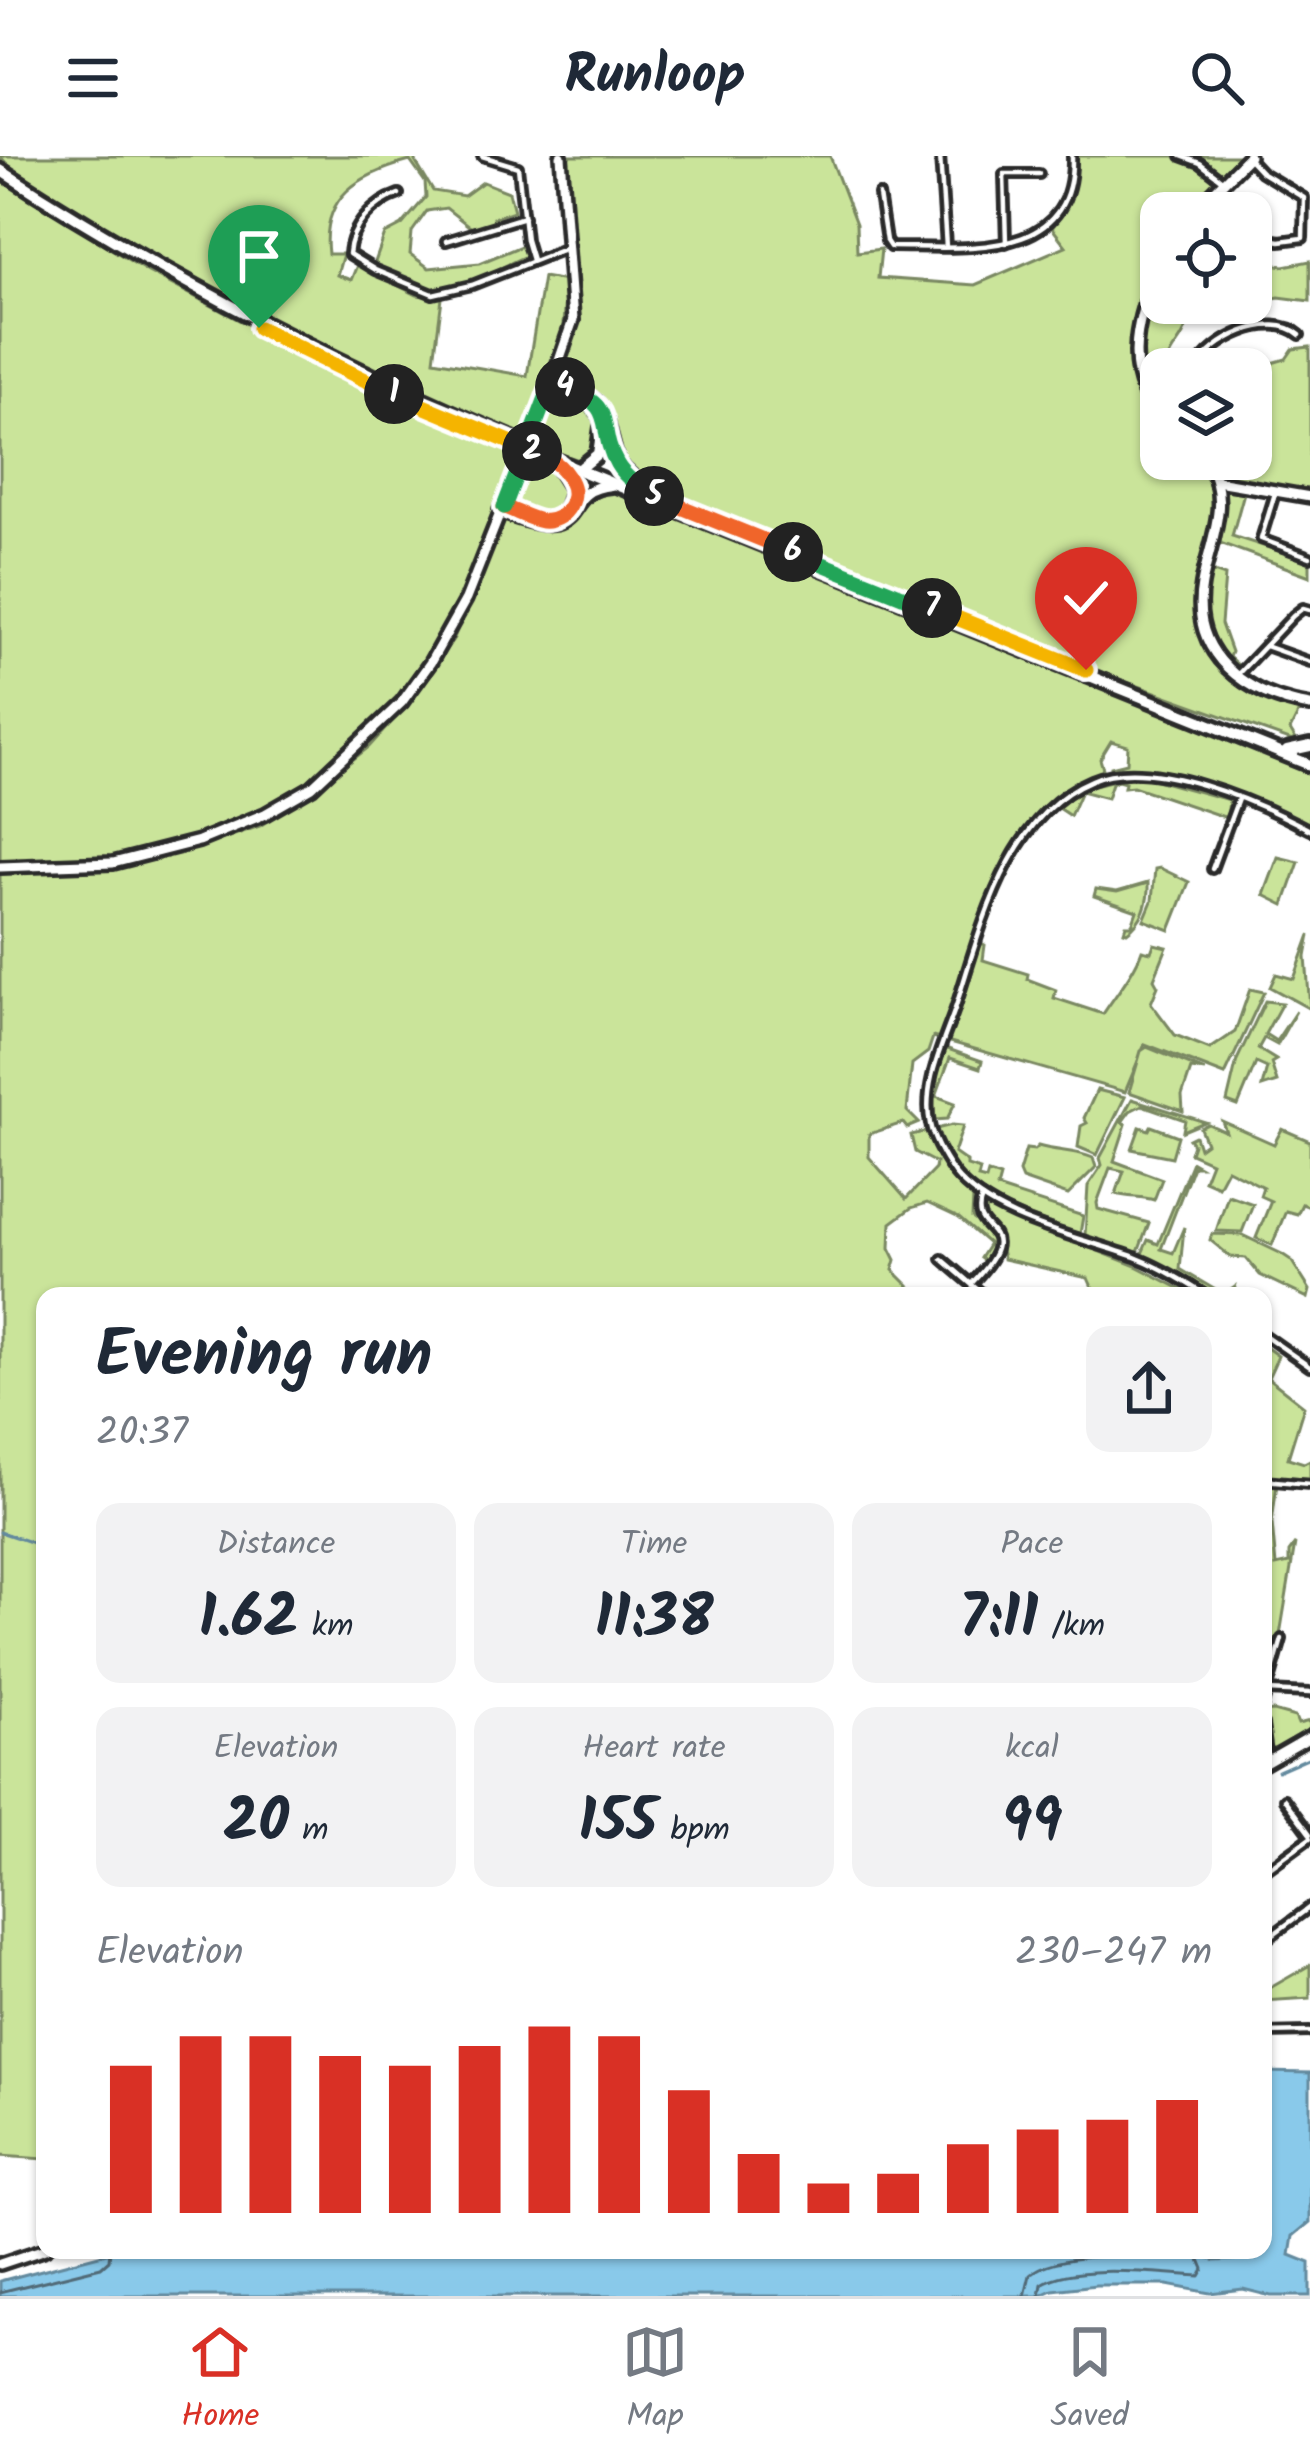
<!DOCTYPE html>
<html lang="en">
<head>
<meta charset="utf-8">
<style>
	body { margin:0; font-family:Kalam,sans-serif; background:#f2f2f3; color:#1f2937; height:100vh; display:flex; flex-direction:column; font-size:45px; white-space:nowrap }
	* { box-sizing:border-box; margin:0 }
	p { font-size:39px; color:#747a83 }
	.icon { flex:none; width:66px; height:66px; fill:none; stroke:currentColor; stroke-width:2; stroke-linecap:round; stroke-linejoin:round }
	.map { position:relative; flex:1; overflow:hidden }
	.panel { position:absolute; left:36px; top:1131px; width:1236px; height:972px; display:flex; flex-direction:column; background:#fff; border-radius:24px; box-shadow:0 3px 9px #0004 }
	.panel>* { flex:none }
	.buttons { position:absolute; left:1140px; top:36px; display:grid; gap:24px }
	.buttons a { display:grid; place-items:center; width:132px; height:132px; border-radius:24px; background:#fff; box-shadow:0 3px 9px #0004; font-size:60px }
	.pin { position:absolute; display:grid; place-items:center; width:102px; height:102px; color:#fff; margin:-123px -51px; border-radius:50% 50% 50% 0; rotate:-45deg; box-shadow:0 0 12px #0007 }
	.pin .icon { rotate:45deg }
	.km { position:absolute; width:60px; height:60px; margin:-30px; border-radius:50%; background:#222; color:#fff; font-size:33px; line-height:60px; text-align:center }
	.round { display:grid; place-items:center; flex:none; width:126px; height:126px; border-radius:24px; background:#f2f2f3 }
	.headline { display:flex; align-items:center; justify-content:space-between; height:204px; padding:0 60px }
	h1 { font-size:66px; font-weight:700; line-height:90px }
	.metrics { display:grid; grid-template-columns:repeat(3,1fr); gap:18px; height:204px; padding:12px 60px }
	.metrics div { display:grid; align-content:center; border-radius:24px; background:#f2f2f3; text-align:center }
	.metrics b { font-size:60px; font-weight:700 }
	.metrics small { font-size:33px; font-weight:400 }
	.metrics p { font-size:33px }
	.chart { height:336px; padding:24px 60px }
	.chart p { display:flex; justify-content:space-between }
	.chart svg { width:100%; height:216px; margin-top:12px; stroke:#d93025; stroke-width:6 }
	header { display:flex; justify-content:space-between; align-items:center; height:156px; padding:0 60px; background:#fff; font-size:54px; font-weight:700 }
	.dock { display:flex; justify-content:space-around; align-items:center; height:168px; border-top:3px solid #e0e1e3; background:#fff; font-size:33px; color:#747a83 }
	.dock a { display:grid; justify-items:center; gap:6px }
	.dock .active { color:#d93025 }
	.map>svg:first-child { display:block }
</style>
</head>
<body>
<header><svg class="icon" aria-label="menu" viewBox="0 0 24 24"><path d="M4 6h16M4 12h16M4 18h16"/></svg>Runloop<svg class="icon" aria-label="search" viewBox="0 0 24 24"><circle cx="10" cy="10" r="6"/><path d="M15 15l6 6"/></svg></header>
<div class="map">
<svg width="1310" height="2140" viewBox="0 0 1310 2140">
	<rect width="100%" height="100%" fill="#fff"/>
	<filter id="ink" filterUnits="userSpaceOnUse"><feTurbulence type="fractalNoise" baseFrequency=".00833" numOctaves="2"/><feDisplacementMap in="SourceGraphic" scale="24" xChannelSelector="R" yChannelSelector="G"/><feConvolveMatrix kernelMatrix="1 2 1 2 8 2 1 2 1" color-interpolation-filters="sRGB"/></filter>
	<g filter="url(#ink)">
		<g fill="#cae49a" stroke="#7a8862" stroke-width="3">
			<path d="M0,0H419L415,5L433,35L464,40L483,26L509,36L514,55L493,62L494,66L474,74L446,52L427,55L412,76L410,98L429,112L480,107L521,90L526,100C499,111 457,139 427,133C409,129 391,117 374,109L385,78L402,69L426,41L425,26L410,5C358,19 321,40 328,98H343L337,119L351,124L357,109L417,139L442,142L434,204L527,220L543,121L566,125L562,183L522,284C370,217 220,149 82,57C57,41 17,23 0,0Z"/>
			<path d="M564,0H830L856,68L857,96L881,93L878,122L975,129L1066,90L1052,72C1070,48 1076,30 1076,0H1243L1188,57H1161V100L1130,185L1136,233L1161,266V303H1200C1251,374 1147,445 1232,523C1251,541 1280,541 1299,556L1290,574L1298,587L1113,521L636,331C594,288 633,248 558,223L578,156Z"/>
			<path d="M0,23L148,116L294,193L518,296C499,345 480,393 459,440C451,459 443,481 432,498C360,607 241,686 110,701C74,706 36,704 0,705Z"/>
			<polygon points="1251,105 1284,110 1310,105 1310,145 1279,141 1251,147"/>
			<path d="M1161,121V147H1249L1211,155L1187,169C1181,189 1171,189 1165,213H1161V251C1130,212 1143,163 1161,121Z"/>
			<polygon points="1310,191 1310,337 1225,320 1213,303 1251,303 1251,213 1286,203 1293,193"/>
			<path d="M559,238C588,250 608,269 589,301L579,304L531,288L550,241Z"/>
			<path d="M527,298C549,307 568,319 568,344L552,361L536,360L513,350L511,341Z"/>
			<polygon points="1245,333 1232,380 1310,405 1310,420 1220,387 1226,334"/>
			<path d="M604,334L626,339L1310,615V669C1251,638 1178,613 1111,614V611L1127,607L1128,590L1111,585L1100,603L1104,616C1023,646 996,723 969,799L975,804L981,787L985,789L983,804L1028,818L1027,823L1056,834L1054,842L1103,858C1116,838 1135,815 1142,794L1151,796L1154,788L1167,791L1154,823L1158,830L1151,847L1175,879L1210,893L1235,876L1250,833L1264,836L1225,919L1145,888L1125,936L933,881L928,896L912,908L907,955L919,967L907,972L903,967L869,978V1001L906,1043L935,1013L936,1007L915,996L911,979L928,975L947,1014L973,1041L972,1062L994,1078L997,1090L987,1107L980,1102L989,1088L959,1062L927,1047L911,1052L891,1067L890,1092L896,1104L893,1114L914,1135L913,1140H45V2003L0,2000V718L115,712L192,694L260,670L319,630L369,591L408,548L454,482L502,365L557,374L584,346Z"/>
			<path d="M1211,415L1225,420L1221,468L1231,496L1229,501L1239,510L1234,513C1207,481 1201,456 1211,415Z"/>
			<polygon points="1127,621 1149,622 1229,644 1227,662 1133,630 1124,631 1125,626 1118,624 1112,627 1107,642 1081,635 1070,660 1058,652 1082,632"/>
			<polygon points="1278,701 1299,706 1284,749 1264,739"/>
			<polygon points="1160,712 1189,726 1170,774 1144,764 1152,745 1155,713"/>
			<path d="M1148,727C1149,746 1143,765 1127,776L1124,775L1126,769H1132L1137,755L1094,740L1096,733L1117,736Z"/>
			<polygon points="1310,779 1306,801 1310,853 1270,831 1276,818 1294,823"/>
			<polygon points="1265,845 1282,847 1265,878 1276,885 1296,855 1277,889 1264,882 1258,893 1276,904 1271,907 1277,926 1262,931 1267,912 1256,907 1238,950 1227,946 1237,904"/>
			<polygon points="1147,891 1205,915 1191,913 1182,940 1183,955 1129,936 1141,895"/>
			<polygon points="945,892 982,905 980,912 950,902 936,940 955,947 947,963 935,964 933,935"/>
			<polygon points="1097,934 1125,941 1097,999 1078,991 1081,970 1087,967 1084,962"/>
			<path d="M1132,943L1205,966L1183,975L1185,964L1142,949L1130,955L1122,966L1126,968L1114,1005L1162,1023L1154,1044C1141,1040 1130,1042 1116,1038L1124,1015L1110,1012L1097,1047L1098,1053L1149,1067L1137,1099L1085,1080L1088,1030L1102,1009L1100,1002Z"/>
			<polygon points="1222,965 1274,988 1282,973 1310,985 1310,1051 1302,1048 1297,1058 1286,1055 1272,1089 1256,1082 1271,1045 1260,1040 1263,1031 1227,1013 1218,1030 1204,1024 1211,1006 1190,997 1193,988 1189,983 1195,980 1199,992 1206,987 1200,972 1208,968 1226,976"/>
			<path d="M952,969L963,970L954,997L967,1006V1010L980,1014L978,1022L986,1024L988,1017L1000,1021L997,1032L1083,1060L1080,1078C1019,1056 957,1041 936,973Z"/>
			<polygon points="1151,970 1178,980 1172,1001 1132,993 1140,971 1149,974"/>
			<path d="M1038,990C1058,996 1075,994 1093,1002L1096,1011L1068,1039L1022,1023L1019,1016L1026,993L1034,994Z"/>
			<polygon points="1192,1006 1199,1010 1193,1010 1161,1093 1173,1097 1184,1071 1180,1113 1224,1139 1235,1131 1232,1140 1215,1140 1141,1100 1148,1084 1158,1088"/>
			<polygon points="1228,1039 1253,1048 1242,1076 1216,1075"/>
			<polygon points="985,1050 1136,1110 1194,1140 1096,1140 1088,1122 1003,1103 998,1078 977,1058"/>
			<polygon points="1212,1078 1242,1079 1282,1098 1291,1104 1310,1134 1308,1142 1260,1119 1246,1102 1231,1101 1210,1084"/>
			<polygon points="1263,1189 1278,1200 1268,1222 1304,1250 1288,1302 1304,1307 1310,1304 1310,1322 1263,1320"/>
			<polygon points="1263,1327 1277,1327 1272,1367 1276,1410 1289,1407 1289,1396 1295,1388 1279,1485 1265,1491"/>
			<polygon points="1273,1555 1295,1561 1298,1568 1310,1565 1310,1577 1268,1596 1265,1556"/>
			<polygon points="1310,1809 1310,1842 1263,1845 1263,1836"/>
		</g>
		<polygon fill="#89c9ea" stroke="#638a9e" stroke-width="3" points="1263,1916 1310,1917 1310,2066 1293,2080 1290,2099 1310,2107 1310,2140 1271,2140 1243,2133 1210,2137 1167,2129 1096,2129 1053,2134 1040,2140 0,2140 0,2125 118,2094 1195,2094 1215,2105 1256,2103 1258,2094 1263,2094"/>
		<g fill="none" stroke-linecap="round" stroke-linejoin="round">
			<g stroke="#516a77" stroke-width="3">
				<polyline points="0,2136 101,2111 109,2104 110,2094"/>
				<path d="M1025,2140L1030,2119C1055,2095 1141,2100 1176,2103L1181,2094"/>
				<path d="M1040,2140L1042,2128C1073,2107 1162,2118 1200,2120L1204,2113L1196,2094"/>
			</g>
			<g stroke="#638a9e" stroke-width="3">
				<polyline points="0,1376 45,1391"/>
				<polyline points="1278,1615 1310,1601"/>
			</g>
			<g stroke="#2b2b2b" stroke-width="14">
				<g id="street">
					<polyline points="482,0 518,11 526,84 532,104"/>
					<polyline points="940,0 946,91"/>
					<polyline points="1181,0 1200,7 1222,24"/>
					<polyline points="1248,2 1261,16 1304,42 1303,82 1280,85 1251,80"/>
					<path d="M399,38C372,47 351,71 349,98L375,114L433,138L472,129L569,91"/>
					<path d="M879,39L886,85L890,91C966,91 1075,106 1072,0"/>
					<polyline points="446,85 524,61"/>
					<polyline points="1006,87 1004,18 1039,18"/>
					<path d="M1196,213C1211,183 1271,154 1300,179"/>
					<polyline points="1276,334 1261,383 1310,401"/>
					<polyline points="1265,490 1310,506"/>
					<polyline points="1239,517 1293,460 1303,452 1310,454"/>
					<polyline points="1212,713 1238,643"/>
					<polyline points="942,1103 985,1140"/>
					<path d="M972,1127C1030,1066 966,1082 982,1042"/>
					<path d="M1207,1140C1184,1125 1161,1111 1135,1101C1080,1081 991,1064 954,1017C945,1004 933,984 930,968C922,929 943,888 955,853C981,773 1006,660 1092,624C1151,599 1257,646 1310,674"/>
					<polyline points="1263,1178 1310,1211"/>
					<polyline points="1263,1324 1310,1328"/>
					<polyline points="1267,1535 1310,1537"/>
					<polyline points="1263,1549 1282,1483"/>
					<polyline points="1263,1569 1268,1605"/>
					<polyline points="1284,1643 1310,1678"/>
					<polyline points="1263,1716 1310,1682"/>
					<polyline points="1263,1786 1310,1751"/>
					<polyline points="1263,1877 1310,1876"/>
				</g>
			</g>
			<g stroke="#2b2b2b" stroke-width="18">
				<g id="secondary">
					<polyline points="1193,57 1249,0"/>
					<path d="M1161,106C1139,154 1118,217 1161,260"/>
					<path d="M1207,303C1232,347 1210,383 1202,428C1189,499 1247,540 1310,550"/>
					<polyline points="1217,325 1310,341"/>
					<polyline points="0,711 113,707 199,685 265,658 312,631 402,546 430,507 466,443 550,231 573,164 561,0"/>
					<polyline points="1263,1608 1310,1581"/>
					<polyline points="0,2108 45,2093"/>
				</g>
			</g>
			<g stroke="#2b2b2b" stroke-width="20">
				<g id="primary">
					<path d="M0,14C166,122 339,210 522,287"/>
					<polyline points="552,226 595,246 606,266 617,308 651,339"/>
					<polyline points="532,295 1310,609"/>
					<polyline points="557,309 573,334 566,355"/>
					<polyline points="582,311 598,298 602,271"/>
					<path d="M501,355C595,392 554,334 611,329"/>
					<polyline points="1287,595 1310,590"/>
				</g>
			</g>
			<use href="#street" stroke="#fff" stroke-width="4.5"/>
			<use href="#secondary" stroke="#fff" stroke-width="9"/>
			<use href="#primary" stroke="#fff" stroke-width="10"/>
			<g stroke="#2b2b2b" stroke-width="20" stroke-linecap="butt">
				<polyline id="primary-bridge" points="520,290 532,295"/>
			</g>
			<use href="#primary-bridge" stroke="#fff" stroke-width="10"/>
		</g>
	</g>
	<g fill="none" stroke-linecap="round" stroke-linejoin="round" filter="url(#ink)">
		<g stroke="#fff" stroke-width="24">
			<polyline id="split-1" points="259,172 394,238"/>
		</g>
		<g stroke="#fff" stroke-width="24">
			<polyline id="split-2" points="394,238 532,295"/>
		</g>
		<g stroke="#fff" stroke-width="24">
			<path id="split-3" d="M504,351C516,355 529,363 542,365C563,367 580,344 570,325C563,309 548,301 532,295"/>
		</g>
		<g stroke="#fff" stroke-width="24">
			<polyline id="split-4" points="504,351 552,226 565,231"/>
		</g>
		<g stroke="#fff" stroke-width="24">
			<path id="split-5" d="M565,231C621,253 595,269 617,308C625,322 641,332 654,340"/>
		</g>
		<g stroke="#fff" stroke-width="24">
			<polyline id="split-6" points="654,340 793,396"/>
		</g>
		<g stroke="#fff" stroke-width="24">
			<polyline id="split-7" points="793,396 932,452"/>
		</g>
		<g stroke="#fff" stroke-width="24">
			<polyline id="split-8" points="932,452 1086,514"/>
		</g>
		<use href="#split-1" stroke="#f5b400" stroke-width="15"/>
		<use href="#split-2" stroke="#f5b400" stroke-width="15"/>
		<use href="#split-3" stroke="#f0652b" stroke-width="15"/>
		<use href="#split-4" stroke="#22a559" stroke-width="15"/>
		<use href="#split-5" stroke="#22a559" stroke-width="15"/>
		<use href="#split-6" stroke="#f0652b" stroke-width="15"/>
		<use href="#split-7" stroke="#22a559" stroke-width="15"/>
		<use href="#split-8" stroke="#f5b400" stroke-width="15"/>
	</g>
</svg>
<div class="buttons">
<a><svg class="icon" aria-label="locate" viewBox="0 0 24 24"><circle cx="12" cy="12" r="6"/><path d="M12 2v4M12 18v4M2 12h4M18 12h4"/></svg></a>
<a><svg class="icon" aria-label="layers" viewBox="0 0 24 24"><path d="M12 4l9 5-9 5-9-5zM3 14l9 5 9-5"/></svg></a>
</div>
<div class="pin" style="left:259px;top:172px;background:#1e9e55"><svg class="icon" aria-label="arrive" viewBox="0 0 24 24"><path d="M6 21V4h12l-3 4 3 4H6"/></svg></div>
<div class="pin" style="left:1086px;top:514px;background:#d93025"><svg class="icon" aria-label="check" viewBox="0 0 24 24"><path d="M5 12l5 5 9-10"/></svg></div>
<b class="km" style="left:394px;top:238px">1</b>
<b class="km" style="left:532px;top:295px">2</b>
<b class="km" style="left:565px;top:231px">4</b>
<b class="km" style="left:654px;top:340px">5</b>
<b class="km" style="left:793px;top:396px">6</b>
<b class="km" style="left:932px;top:452px">7</b>
<section class="panel">
<div class="headline"><div><h1>Evening run</h1><p>20:37</p></div><a class="round"><svg class="icon" aria-label="share" viewBox="0 0 24 24"><path d="M12 15V3M7 8l5-5 5 5M5 13v7h14v-7"/></svg></a></div>
<div class="metrics">
<div><p>Distance</p><b>1.62<small> km</small></b></div>
<div><p>Time</p><b>11:38</b></div>
<div><p>Pace</p><b>7:11<small> /km</small></b></div>
</div>
<div class="metrics">
<div><p>Elevation</p><b>20<small> m</small></b></div>
<div><p>Heart rate</p><b>155<small> bpm</small></b></div>
<div><p>kcal</p><b>99</b></div>
</div>
<div class="chart"><p><span>Elevation</span>230–247 m</p>
<svg viewBox="0 0 160 44" preserveAspectRatio="none"><path d="M5 44V14M15 44V8M25 44V8M35 44V12M45 44V14M55 44V10M65 44V6M75 44V8M85 44V19M95 44V32M105 44V38M115 44V36M125 44V30M135 44V27M145 44V25M155 44V21"/></svg>
</div>
</section>
</div>
<nav class="dock">
<a class="active"><svg class="icon" aria-label="home" viewBox="0 0 24 24"><path d="M3 11l9-7 9 7M6 9v11h12V9"/></svg>Home</a>
<a><svg class="icon" aria-label="map" viewBox="0 0 24 24"><path d="M3 6l6-2 6 2 6-2v14l-6 2-6-2-6 2zM9 4v14M15 6v14"/></svg>Map</a>
<a><svg class="icon" aria-label="saved" viewBox="0 0 24 24"><path d="M7 4h10v16l-5-4-5 4z"/></svg>Saved</a>
</nav>
</body>
</html>
